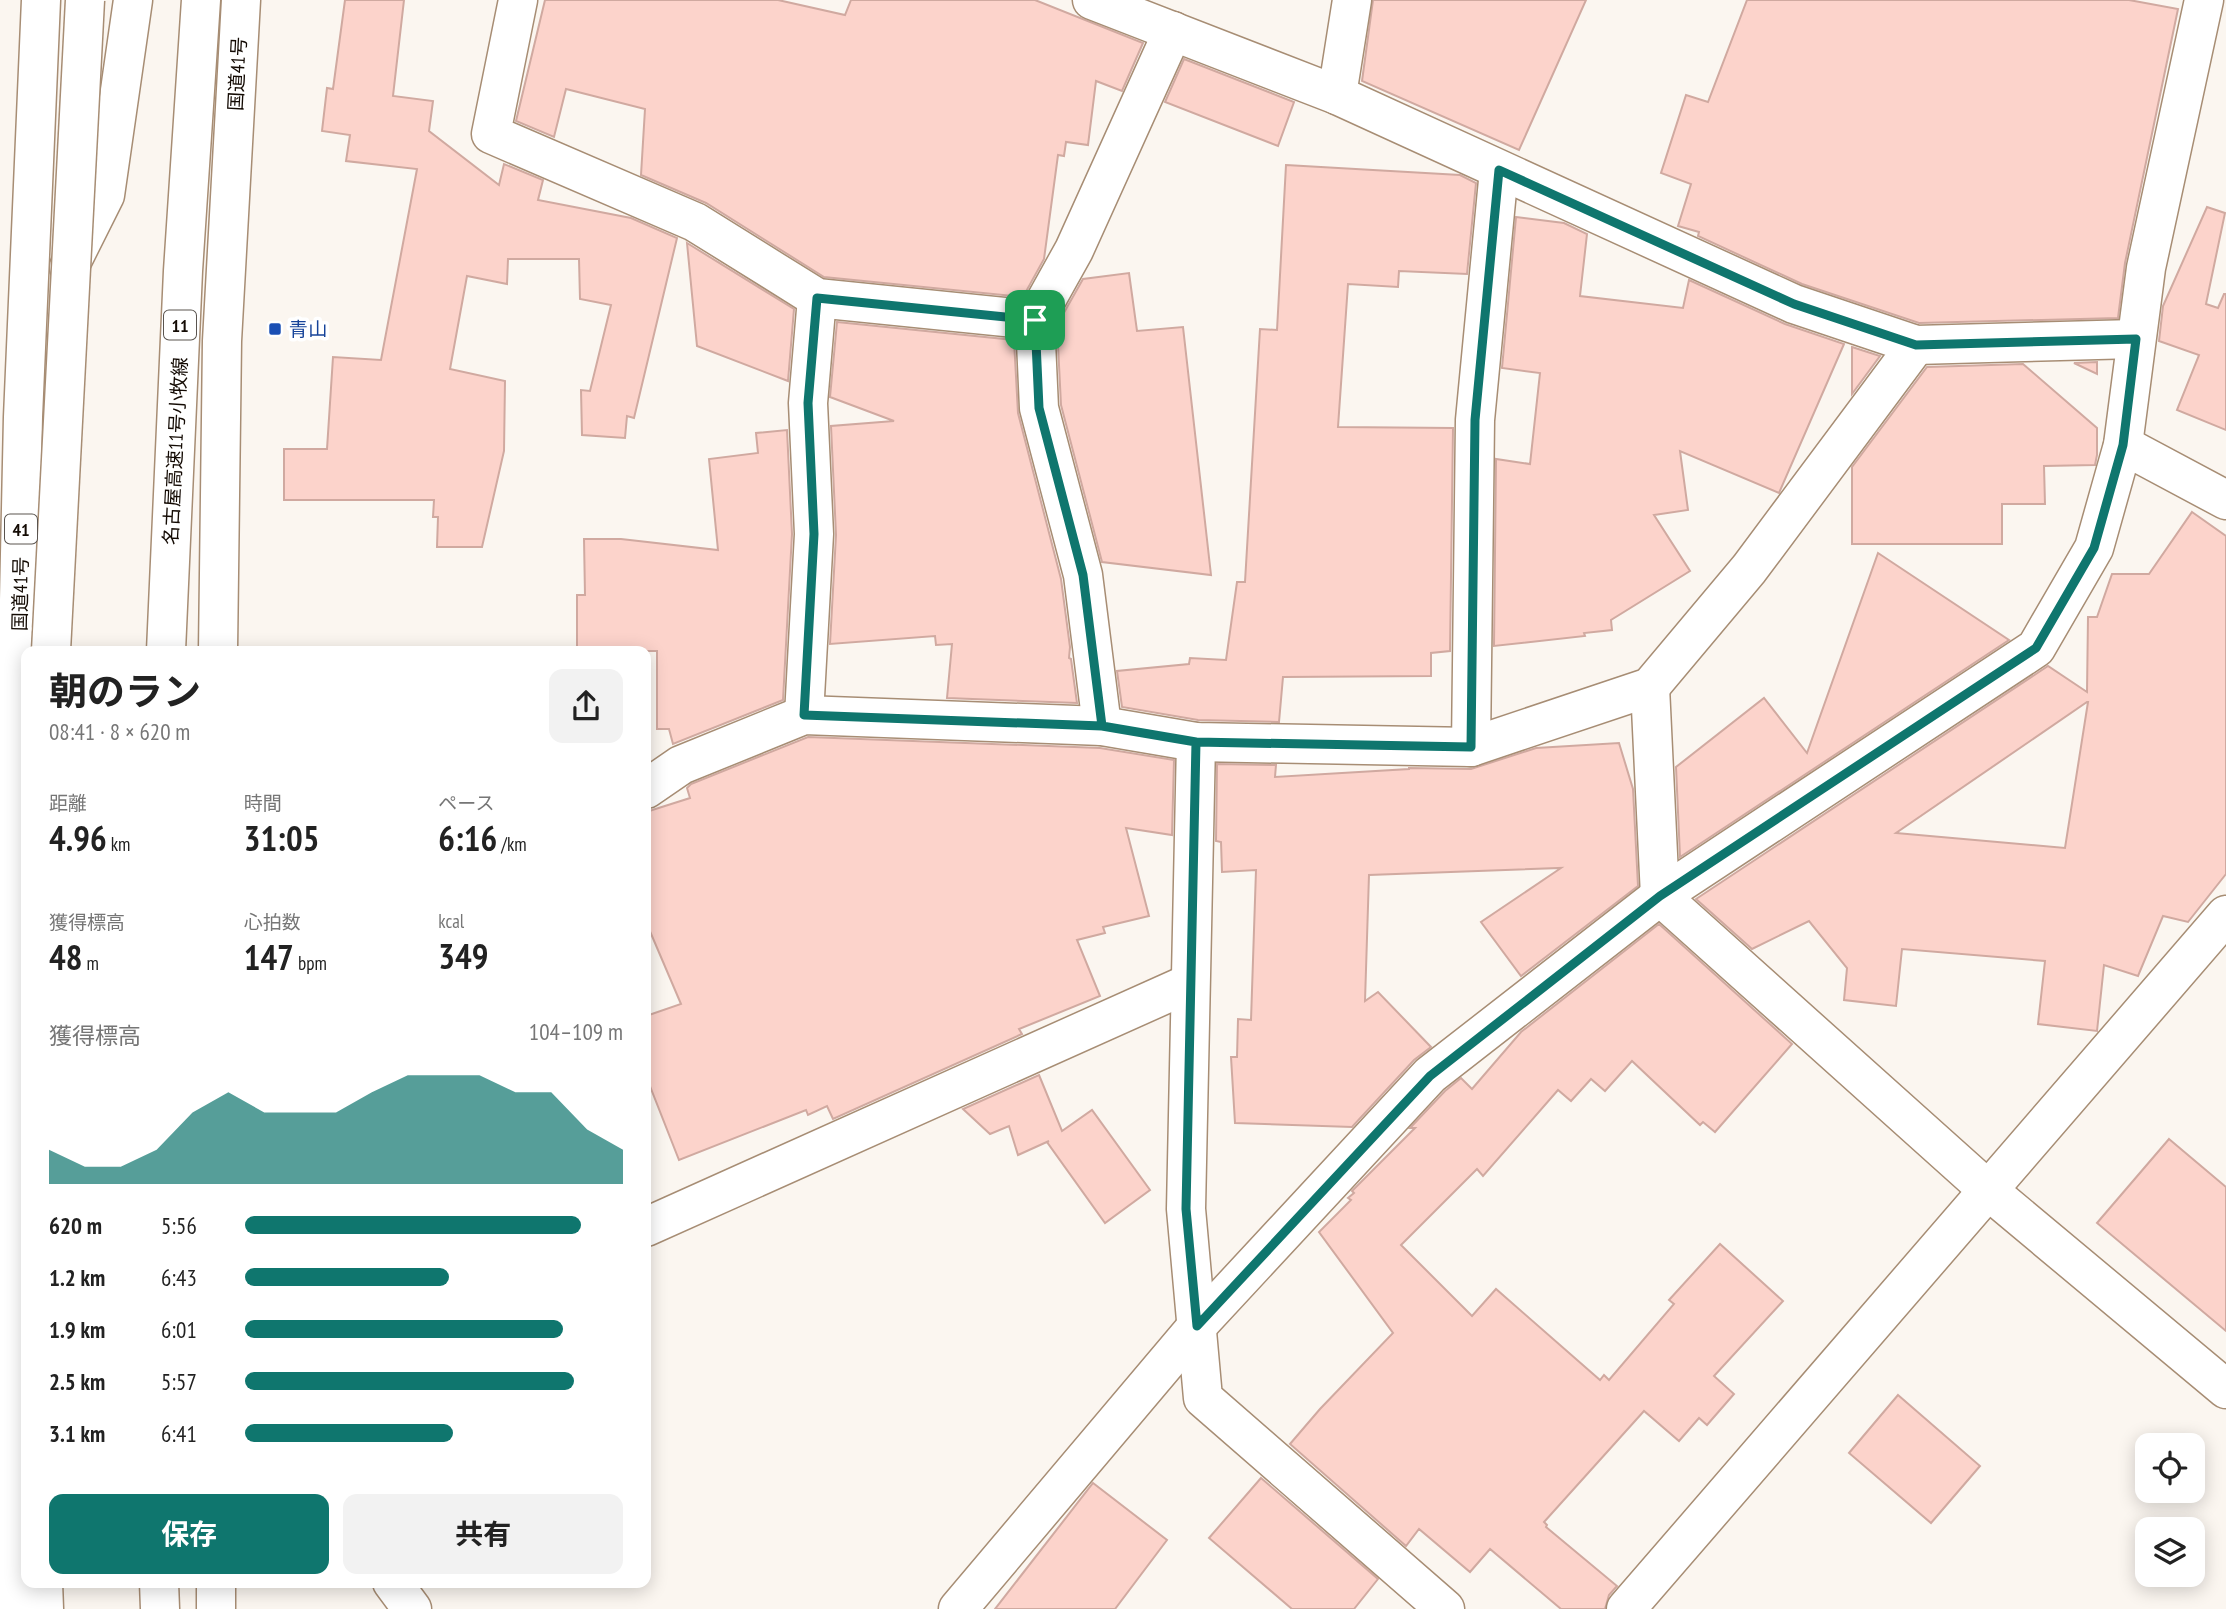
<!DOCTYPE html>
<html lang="ja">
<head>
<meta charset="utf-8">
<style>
	body { margin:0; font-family:"PT Sans Narrow","Noto Sans JP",sans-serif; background:#f2f2f2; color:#222; height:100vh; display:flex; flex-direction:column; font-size:26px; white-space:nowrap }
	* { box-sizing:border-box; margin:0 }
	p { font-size:23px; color:#767676 }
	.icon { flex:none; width:38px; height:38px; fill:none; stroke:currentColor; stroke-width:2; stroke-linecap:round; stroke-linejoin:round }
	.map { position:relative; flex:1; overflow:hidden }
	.details { position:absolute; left:21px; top:646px; width:630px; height:942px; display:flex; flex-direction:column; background:#fff; border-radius:14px; box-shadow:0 4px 18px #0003 }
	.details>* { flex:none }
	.tools { position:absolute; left:2135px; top:1433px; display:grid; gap:14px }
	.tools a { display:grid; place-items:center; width:70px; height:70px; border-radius:14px; background:#fff; box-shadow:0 4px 18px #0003; font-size:35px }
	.pin { position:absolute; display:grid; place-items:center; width:60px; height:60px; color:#fff; margin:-30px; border-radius:14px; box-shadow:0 4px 10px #0006 }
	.round { display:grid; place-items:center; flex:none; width:74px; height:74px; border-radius:14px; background:#f2f2f2 }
	.overview { display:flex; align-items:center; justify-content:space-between; height:119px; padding:0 28px }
	h1 { font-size:38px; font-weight:700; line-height:52px }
	.metrics { display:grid; grid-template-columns:repeat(3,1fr); gap:10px; height:119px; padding:7px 28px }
	.metrics div { display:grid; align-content:center }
	.metrics b { font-size:35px; font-weight:700 }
	.metrics small { font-size:19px; font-weight:400 }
	.metrics p { font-size:19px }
	.chart { height:196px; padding:14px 28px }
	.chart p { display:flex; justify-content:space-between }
	.chart svg { width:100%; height:126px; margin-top:7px; fill:#0f766e; opacity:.7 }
	.cta { display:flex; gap:14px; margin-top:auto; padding:14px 28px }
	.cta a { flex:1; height:80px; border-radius:14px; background:#0f766e; color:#fff; font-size:28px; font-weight:700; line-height:80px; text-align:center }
	.cta a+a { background:#f2f2f2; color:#222 }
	ul { padding:0 28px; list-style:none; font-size:23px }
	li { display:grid; grid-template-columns:112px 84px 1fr; align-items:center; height:52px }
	li i { height:18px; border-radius:9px; background:#0f766e }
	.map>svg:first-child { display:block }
</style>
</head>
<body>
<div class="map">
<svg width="2226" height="1609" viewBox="0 0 2226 1609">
	<rect width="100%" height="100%" fill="#fbf6f0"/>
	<g fill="#fcd3cb" stroke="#d0a9a0" stroke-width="2" fill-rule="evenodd">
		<polygon points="345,0 404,0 393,96 433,101 429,131 499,185 504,164 543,180 538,200 631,218 677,238 634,418 627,416 625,438 582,435 581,390 590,391 611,305 580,299 579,259 508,259 507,284 467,276 450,369 505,381 504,451 482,547 437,547 438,517 433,517 434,500 284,500 284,449 327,449 333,357 381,360 417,169 346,161 350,135 322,131 327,88 333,89"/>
		<polygon points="545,0 778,0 845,15 851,0 1035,0 1143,43 1122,91 1096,81 1088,145 1066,142 1064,156 1058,155 1044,259 1023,297 824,277 706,203 641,175 645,109 566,89 554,137 516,121"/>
		<polygon points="1373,0 1586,0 1519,150 1362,81"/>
		<polygon points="1747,0 2129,0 2178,9 2125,263 2118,318 1919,323 1802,284 1698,236 1699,232 1678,226 1691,184 1661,173 1686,95 1708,102"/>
		<polygon points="1184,59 1294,102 1278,146 1165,102"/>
		<polygon points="1286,165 1460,175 1476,183 1467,274 1399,271 1398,287 1348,284 1338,427 1453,428 1450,651 1431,653 1431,676 1283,677 1279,722 1198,720 1122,707 1117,671 1189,664 1190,658 1226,660 1237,582 1245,582 1260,329 1277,330"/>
		<polygon points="2207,207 2225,213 2206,304 2218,308 2224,294 2226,294 2226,430 2177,410 2199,355 2159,341 2163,306"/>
		<polygon points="1516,217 1564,223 1587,234 1580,296 1683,308 1689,280 1785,324 1844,344 1779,493 1680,451 1688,510 1654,515 1690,571 1611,620 1612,630 1584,633 1585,636 1494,646 1496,459 1530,464 1540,373 1502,368"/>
		<polygon points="687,243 794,309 788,381 697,346"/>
		<polygon points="1129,273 1137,331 1183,327 1211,575 1102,562 1061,405 1057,325 1083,279"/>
		<polygon points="837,322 1014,340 1018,413 1061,579 1070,647 1069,658 1071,659 1077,703 947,698 952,644 936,645 935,636 830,644 836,535 831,426 894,421 830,397"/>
		<polygon points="1852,347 1880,356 1852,394"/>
		<polygon points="2097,362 2097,374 2074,363"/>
		<polygon points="2023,364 2097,428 2097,455 2095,465 2044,466 2045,504 2002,504 2002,544 1852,544 1852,467 1927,367"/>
		<polygon points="787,430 792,534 783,700 673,744 669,729 657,729 657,651 577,651 577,595 585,595 584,539 621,539 718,550 709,459 758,453 756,433"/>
		<path d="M2192,512L2226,536V874L2188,922L2163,916L2138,976L2104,965L2097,1031L2038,1024L2045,961L1902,949L1896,1006L1844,1000L1847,968L1809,921L1752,949L1696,899L2048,666L2087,692L2088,617H2097L2112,574H2149ZM2088,702L2065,848L1896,833L2087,702Z"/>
		<polygon points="1878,553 2009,640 1680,857 1676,767 1764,698 1807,753"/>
		<polygon points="808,737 1100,748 1174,760 1172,835 1126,828 1149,916 1103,927 1105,933 1077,940 1100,996 1019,1029 1022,1034 833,1119 827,1106 808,1115 806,1110 679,1160 646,1076 646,1016 681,1004 646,922 646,812 690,798 687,788 691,784"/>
		<polygon points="1619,743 1633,789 1638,886 1521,976 1481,922 1561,868 1369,875 1365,1001 1378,992 1431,1047 1414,1060 1352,1127 1235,1123 1231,1057 1237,1057 1238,1019 1251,1020 1256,870 1222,872 1221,842 1216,841 1217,764 1276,765 1275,777 1409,769 1409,768 1471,769 1536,748"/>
		<polygon points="1659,924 1792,1044 1715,1132 1703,1122 1700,1125 1632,1061 1605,1091 1591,1079 1571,1101 1558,1090 1483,1176 1477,1169 1401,1245 1472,1316 1496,1289 1600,1380 1604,1375 1609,1380 1674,1304 1669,1300 1720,1244 1783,1301 1714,1376 1734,1394 1707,1425 1699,1418 1679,1441 1644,1411 1544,1522 1547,1525 1546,1527 1617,1586 1609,1595 1605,1609 1561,1609 1490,1549 1470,1572 1419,1529 1406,1546 1290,1444 1320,1409 1393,1333 1319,1232 1351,1200 1348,1198 1354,1193 1352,1191 1415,1128 1410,1128 1445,1091 1461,1078 1472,1089 1521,1032"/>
		<polygon points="1039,1075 1062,1131 1092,1110 1150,1190 1105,1223 1047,1142 1049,1141 1018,1155 1009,1126 990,1134 963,1109"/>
		<polygon points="2169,1139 2226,1187 2226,1331 2097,1223"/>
		<polygon points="1898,1395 1980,1466 1931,1523 1849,1453"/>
		<polygon points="1261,1478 1378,1579 1354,1609 1292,1609 1209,1538"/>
		<polygon points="1093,1483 1167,1540 1115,1609 995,1609"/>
	</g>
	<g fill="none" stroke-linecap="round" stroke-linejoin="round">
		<g stroke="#a78d74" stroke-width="41">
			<g id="street">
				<polyline points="518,0 491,134 695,222 817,298 1035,320"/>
				<polyline points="1092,0 1337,95 1794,304 1916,345 2135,339"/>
				<polyline points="1337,95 1352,0"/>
				<polyline points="2123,445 2226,500"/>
				<polyline points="1650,687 1660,896 1989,1191 2226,1389"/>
				<polyline points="804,715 814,534 808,403 817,298"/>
				<polyline points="1102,726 1083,575 1039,408 1035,320 1074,250 1173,31"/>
				<polyline points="1196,742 1186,1209 1203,1398 1445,1609"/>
				<polyline points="1471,747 1475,420 1499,170"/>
				<polyline points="646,789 681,765 804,715 1102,726 1196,742 1471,747 1650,687 1749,569 1916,345"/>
				<polyline points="646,1227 1190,983"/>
				<polyline points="392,1582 412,1609"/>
				<polyline points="958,1609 1197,1326 1430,1075 1660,896 2036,648 2094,548 2123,445 2146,268 2204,0"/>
				<polyline points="1626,1609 2226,915"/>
			</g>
		</g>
		<g stroke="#a78d74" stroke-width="41">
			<g id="highway">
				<polyline points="69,267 105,195 133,0"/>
				<polyline points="166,651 183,271 201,0"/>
				<polyline points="218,651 222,341 241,0"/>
				<polyline points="43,1582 44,1609"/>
				<polyline points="159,1582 160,1609"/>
				<polyline points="216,1582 216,1609"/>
				<polyline points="12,1609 9,1057 23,417 41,0"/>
			</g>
		</g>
		<use href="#street" stroke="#fff" stroke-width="38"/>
		<use href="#highway" stroke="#fff" stroke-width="38"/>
		<g stroke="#a78d74" stroke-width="41" stroke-linecap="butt">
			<polyline id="highway-bridge" points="51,651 85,0"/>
		</g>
		<use href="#highway-bridge" stroke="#fff" stroke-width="38"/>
	</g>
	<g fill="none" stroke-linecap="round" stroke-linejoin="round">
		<g stroke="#fff" stroke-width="14">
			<polyline id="route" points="1035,320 1039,408 1083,575 1102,726 1196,742 1186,1209 1197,1326 1430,1076 1660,896 2036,648 2094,548 2123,445 2136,339 1916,345 1794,304 1499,170 1475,420 1471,747 1196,742 1102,726 804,715 814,534 808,403 817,298 1035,320"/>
		</g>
		<use href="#route" stroke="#0f766e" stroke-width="9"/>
	</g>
	<rect fill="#1a4fb4" stroke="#fff" stroke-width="2.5" x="268" y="322" width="14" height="14" rx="3.5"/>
	<g text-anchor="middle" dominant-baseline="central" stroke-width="7" stroke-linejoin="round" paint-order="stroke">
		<g fill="#fff" stroke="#5a544f" stroke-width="2">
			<rect x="164" y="310.5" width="32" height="29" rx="5"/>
			<rect x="5" y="514.5" width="32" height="29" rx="5"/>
		</g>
		<g font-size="18" font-weight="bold" fill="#130a03">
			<text x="180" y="325">11</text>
			<text x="21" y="529">41</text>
		</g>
		<g font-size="19" fill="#130a03" stroke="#fff">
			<text transform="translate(237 74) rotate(-87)">国道41号</text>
			<text transform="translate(175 451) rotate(-87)">名古屋高速11号小牧線</text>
			<text transform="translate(20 594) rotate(-89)">国道41号</text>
		</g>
		<g font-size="19" fill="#164399" stroke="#fff" text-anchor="start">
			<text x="289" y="329">青山</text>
		</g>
	</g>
</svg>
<div class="tools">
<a><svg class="icon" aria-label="locate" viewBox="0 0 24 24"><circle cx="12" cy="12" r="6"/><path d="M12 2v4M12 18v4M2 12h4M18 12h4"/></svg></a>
<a><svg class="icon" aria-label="layers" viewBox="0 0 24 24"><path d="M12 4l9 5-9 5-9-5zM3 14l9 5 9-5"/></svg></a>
</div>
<div class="pin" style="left:1035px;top:320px;background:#1e9e55"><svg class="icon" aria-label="arrive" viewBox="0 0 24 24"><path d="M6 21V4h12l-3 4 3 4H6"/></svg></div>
<section class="details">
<div class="overview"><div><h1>朝のラン</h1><p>08:41 · 8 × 620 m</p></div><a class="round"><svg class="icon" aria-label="share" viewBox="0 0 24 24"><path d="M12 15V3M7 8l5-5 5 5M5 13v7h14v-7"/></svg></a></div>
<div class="metrics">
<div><p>距離</p><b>4.96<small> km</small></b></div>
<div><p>時間</p><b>31:05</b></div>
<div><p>ペース</p><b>6:16<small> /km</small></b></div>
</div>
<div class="metrics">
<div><p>獲得標高</p><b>48<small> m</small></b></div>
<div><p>心拍数</p><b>147<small> bpm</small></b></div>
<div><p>kcal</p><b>349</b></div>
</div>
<div class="chart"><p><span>獲得標高</span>104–109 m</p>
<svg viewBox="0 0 160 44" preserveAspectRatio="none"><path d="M0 44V32L10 38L20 38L30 32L40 19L50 12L60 19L70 19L80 19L90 12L100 6L110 6L120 6L130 12L140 12L150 25L160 32V44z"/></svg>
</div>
<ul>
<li><b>620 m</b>5:56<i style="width:89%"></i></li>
<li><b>1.2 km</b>6:43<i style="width:54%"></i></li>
<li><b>1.9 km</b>6:01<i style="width:84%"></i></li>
<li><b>2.5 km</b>5:57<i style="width:87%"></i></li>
<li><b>3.1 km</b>6:41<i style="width:55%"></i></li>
</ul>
<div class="cta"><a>保存</a><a>共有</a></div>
</section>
</div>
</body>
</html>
